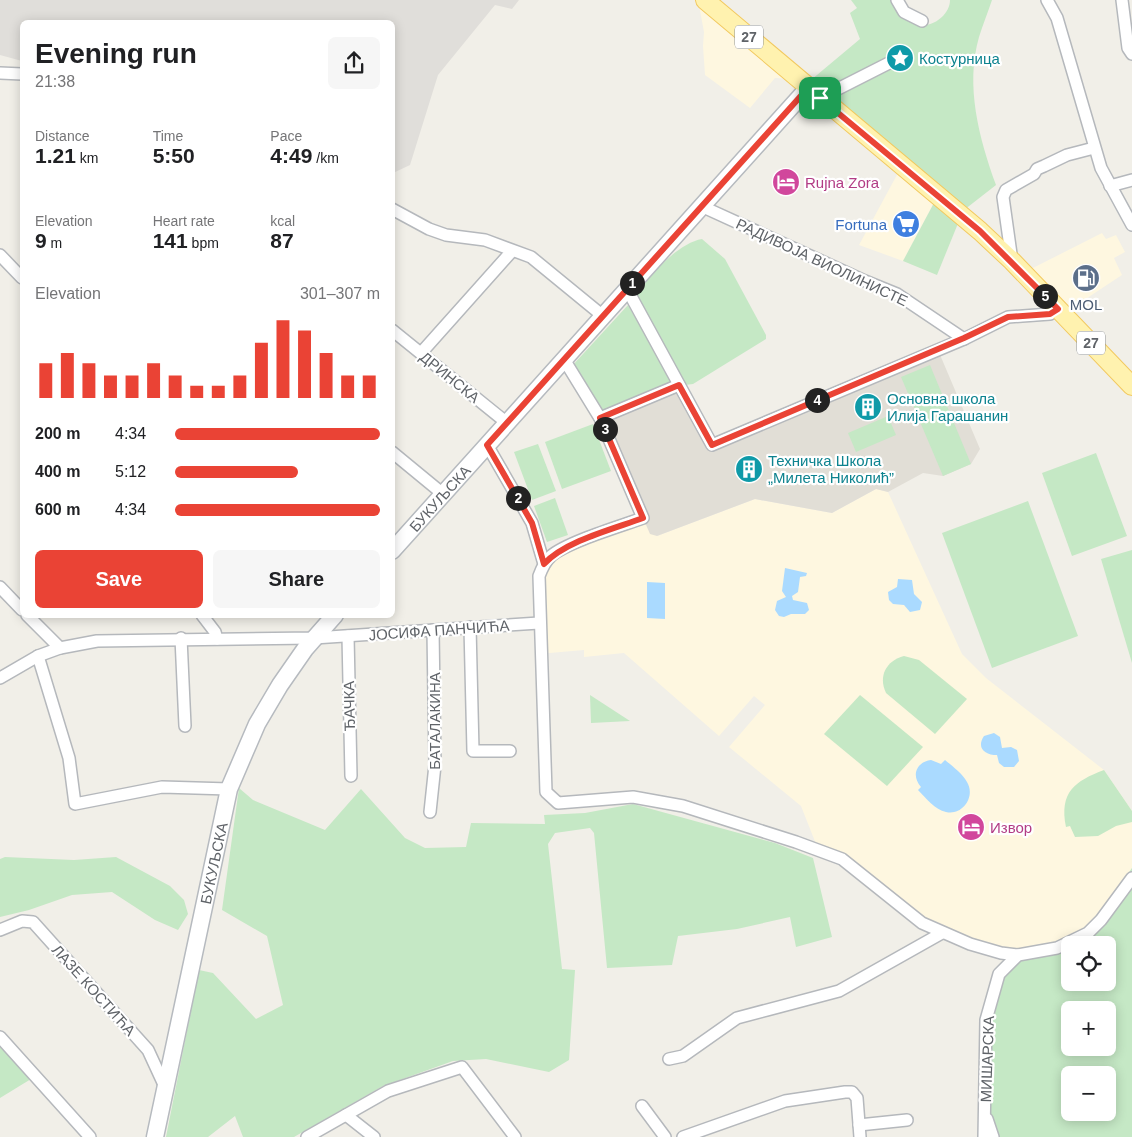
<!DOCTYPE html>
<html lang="en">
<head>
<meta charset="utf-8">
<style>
	body { margin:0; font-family:Arial,sans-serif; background:#f6f6f6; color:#202124; height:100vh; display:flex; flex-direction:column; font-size:19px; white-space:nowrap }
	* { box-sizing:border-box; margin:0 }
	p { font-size:16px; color:#757577 }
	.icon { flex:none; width:28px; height:28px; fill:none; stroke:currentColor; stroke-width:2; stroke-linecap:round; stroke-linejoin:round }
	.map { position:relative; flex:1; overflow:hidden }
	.drawer { position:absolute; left:20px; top:20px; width:375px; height:598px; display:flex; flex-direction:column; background:#fff; border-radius:8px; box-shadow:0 2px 12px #0003 }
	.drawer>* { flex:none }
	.buttons { position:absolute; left:1061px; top:936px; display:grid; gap:10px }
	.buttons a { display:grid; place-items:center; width:55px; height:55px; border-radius:8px; background:#fff; box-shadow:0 2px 12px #0003; font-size:25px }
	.pin { position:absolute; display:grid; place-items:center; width:42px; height:42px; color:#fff; margin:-21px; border-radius:10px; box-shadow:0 2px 8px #0006 }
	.km { position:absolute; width:25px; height:25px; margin:-12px; border-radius:50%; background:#222; color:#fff; font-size:14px; line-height:25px; text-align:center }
	.round { display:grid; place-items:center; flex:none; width:52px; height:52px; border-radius:8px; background:#f6f6f6 }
	.headline { display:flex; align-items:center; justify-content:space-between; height:85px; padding:0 15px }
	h1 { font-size:28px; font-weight:700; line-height:38px }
	.metrics { display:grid; grid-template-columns:repeat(3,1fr); gap:8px; height:85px; padding:5px 15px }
	.metrics div { display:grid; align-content:center }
	.metrics b { font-size:21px; font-weight:700 }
	.metrics small { font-size:14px; font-weight:400 }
	.metrics p { font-size:14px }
	.chart { height:140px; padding:10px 15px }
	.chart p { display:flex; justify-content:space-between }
	.chart svg { width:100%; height:90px; margin-top:5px; stroke:#ea4335; stroke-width:6 }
	.action { display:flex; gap:10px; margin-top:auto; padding:10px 15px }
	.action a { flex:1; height:58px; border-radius:8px; background:#ea4335; color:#fff; font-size:20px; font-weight:700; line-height:58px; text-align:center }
	.action a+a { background:#f6f6f6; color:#202124 }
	ul { padding:0 15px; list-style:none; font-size:16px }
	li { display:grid; grid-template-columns:80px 60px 1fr; align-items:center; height:38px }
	li i { height:12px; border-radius:6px; background:#ea4335 }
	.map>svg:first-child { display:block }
</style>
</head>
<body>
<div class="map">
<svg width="1132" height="1137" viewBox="0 0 1132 1137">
	<rect width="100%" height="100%" fill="#f1efe8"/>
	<g fill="#fef7e0">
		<polygon points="698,0 797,79 775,78 750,108 705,75 703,46 704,32"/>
		<polygon points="899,171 935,201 903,261 859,245"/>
		<polygon points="1102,233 1106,239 1116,235 1125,252 1114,258 1122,275 1063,314 1023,273"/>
		<polygon points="876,489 888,492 962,654 986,678 1104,770 1132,811 1132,868 1099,913 1073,942 1018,955 985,942 970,944 892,900 840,852 816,844 801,806 729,747 765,705 754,696 719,736 624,653 584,657 584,650 538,654 544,564 550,548 564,540 643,518 657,536 755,499 832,513"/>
	</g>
	<polygon fill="#e0deda" points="0,0 519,0 512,9 495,5 438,75 410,165 393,173 392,22 22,22 22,61 0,55"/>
	<polygon fill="#e1ded6" points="938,350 980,449 971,464 943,476 923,473 888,492 876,489 832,513 755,499 657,536 650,534 600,418 679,385 712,445"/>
	<g fill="#c5e8c5" fill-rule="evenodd">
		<path d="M851,0H895L925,25C937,24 950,13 950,0H992C988,12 983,24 979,37C965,86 979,138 996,185L964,210L811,80L860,39L850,13L857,8Z"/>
		<polygon points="935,201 959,221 937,275 903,261"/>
		<path d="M702,239L725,259L766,335V339L693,384L685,385L636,295C650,275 678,243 702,239Z"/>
		<polygon points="628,305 672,383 605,410 601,410 572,366"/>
		<polygon points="930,365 971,464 943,476 901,377"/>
		<polygon points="888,416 896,435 856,452 848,433"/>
		<polygon points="593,424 611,471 562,489 545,442"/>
		<polygon points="538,444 556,491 532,500 514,452"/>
		<polygon points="1096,453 1127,536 1072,556 1042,473"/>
		<polygon points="555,498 568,535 547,542 534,506"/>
		<polygon points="1028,501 1078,636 992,668 942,533"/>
		<polygon points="1132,550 1132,663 1101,559"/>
		<path d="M904,656L919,660L967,699L935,734L886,693C878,676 886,661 904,656Z"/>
		<polygon points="590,695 630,721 591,723"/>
		<polygon points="860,695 923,747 887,786 824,734"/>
		<path d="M1104,770L1132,811V822L1116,826L1098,836L1075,837L1070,826L1066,827C1059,792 1075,781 1104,770Z"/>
		<polygon points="239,788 253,800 325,830 361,789 405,838 425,848 466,847 471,823 545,824 544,815 585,813 633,804 775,843 813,858 832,937 796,947 790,917 737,929 678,936 672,965 607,968 594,833 590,828 555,833 548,844 562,969 575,970 569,1060 549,1072 486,1059 453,1061 383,1086 294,1137 243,1137 235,1116 208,1137 166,1137 199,970 213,973 256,1019 283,1005 267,936 222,910"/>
		<polygon points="5,857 74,860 116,857 170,886 184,900 188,914 178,930 155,920 112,892 72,895 29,910 0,917 0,859"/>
		<path d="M1132,868V1137H993L985,1113L989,1005L1011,961L1073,942L1099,913ZM1070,945H1108V982H1070ZM1070,1010H1108V1048H1070ZM1070,1075H1108V1112H1070Z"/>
		<polygon points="0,1042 31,1079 0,1098"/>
	</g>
	<g fill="#aadaff">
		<polygon points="785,568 807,573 806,576 800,577 798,592 792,596 793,600 807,603 809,610 805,614 791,614 784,617 779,616 775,610 777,601 786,597 782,591"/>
		<polygon points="898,579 912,580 914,594 922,602 920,610 910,612 904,605 893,604 889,600 888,592 897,587"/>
		<polygon points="647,582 665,583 665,619 647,618"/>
		<path d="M994,733L1000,737L1002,748L1011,747L1017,750L1019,761L1014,767H1004L999,763L997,755C985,755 976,748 984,736Z"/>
		<path d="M931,760L941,764L945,760C952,766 962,773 967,782C976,797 962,816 946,812C935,810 926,798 918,790L921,787C911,776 916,762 931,760Z"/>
	</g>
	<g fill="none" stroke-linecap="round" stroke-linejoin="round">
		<g stroke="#b5b8bc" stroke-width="14">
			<g id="minor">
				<polyline points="897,0 904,12 922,21"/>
				<polyline points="1047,0 1057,18 1101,168 1132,225"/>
				<polyline points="1122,0 1128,48 1132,54"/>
				<polyline points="0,73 22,74"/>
				<polyline points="820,98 889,63"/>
				<polyline points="1110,186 1132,180"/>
				<polyline points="701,206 865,281 897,294 964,339"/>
				<polyline points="392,209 429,229 446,235 485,240 531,257 603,316"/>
				<polyline points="0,255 22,278"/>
				<polyline points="1012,261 1003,197 1006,190 1034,174 1037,169 1044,166 1067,155 1094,148"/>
				<polyline points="627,289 712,445 964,339 1008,317 1050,314 1058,309"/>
				<polyline points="392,330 507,423"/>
				<polyline points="421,353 512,251"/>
				<path d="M565,361L600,418L643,518C621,526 567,542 551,556C545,561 542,568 539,576L546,792L558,803L633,797L683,806L796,842L842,859L922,923L970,944L1001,953L1018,955"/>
				<polyline points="600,418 679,385"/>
				<polyline points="487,445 532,523 544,564"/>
				<polyline points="392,452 443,494"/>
				<polyline points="0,587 22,610"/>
				<polyline points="27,615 60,648"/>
				<polyline points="202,615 215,632 217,639"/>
				<polyline points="470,627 473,751 510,751"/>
				<polyline points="348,636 351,776"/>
				<polyline points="181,638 185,726"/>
				<polyline points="38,656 69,758 75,804 162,787 229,789"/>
				<polyline points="0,678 38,656 60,648 97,641 314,638 539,623"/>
				<polyline points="430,812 435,765 433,630"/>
				<polyline points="0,930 22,921 33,922 148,1050 166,1089"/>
				<polyline points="0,1037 90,1137"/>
				<polyline points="669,1059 683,1056 737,1018 839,991 942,933"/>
				<polyline points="642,1106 665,1137"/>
				<polyline points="346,1115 374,1137"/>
				<polyline points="987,1119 993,1137"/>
				<polyline points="859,1125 907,1120"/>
				<polyline points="307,1137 388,1091 462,1067 515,1137"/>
				<polyline points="683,1137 785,1101 845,1092 852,1092 857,1098 860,1137"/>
				<polyline points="984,1137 986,1020 999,974 1018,955 1057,948 1088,933 1101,920 1132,878"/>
			</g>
		</g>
		<g stroke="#b6babf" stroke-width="19">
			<g id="secondary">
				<path id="s1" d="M392,551L808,88"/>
				<path id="s2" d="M155,1137L229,789L257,724L280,685L305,649L335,615"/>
			</g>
		</g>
		<g stroke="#f2c960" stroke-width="20">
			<polyline id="primary" points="705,0 980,231 1012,261 1132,386"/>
		</g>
		<use href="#minor" stroke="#fff" stroke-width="11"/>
		<use href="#secondary" stroke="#fff" stroke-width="16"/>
		<use href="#primary" stroke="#fff2af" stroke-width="18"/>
	</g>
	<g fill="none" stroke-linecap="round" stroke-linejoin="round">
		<g stroke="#fff" stroke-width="10">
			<path id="route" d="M808,88L980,231L1058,309L1050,314L1008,317L964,338L712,445L679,385L600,418L643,518C613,529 565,541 544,564L532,523L487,445Z"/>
		</g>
		<use href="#route" stroke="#ea4335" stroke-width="6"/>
	</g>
	<defs>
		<g id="sight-disc" transform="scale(1.4375)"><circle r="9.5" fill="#0f9aa8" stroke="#fff"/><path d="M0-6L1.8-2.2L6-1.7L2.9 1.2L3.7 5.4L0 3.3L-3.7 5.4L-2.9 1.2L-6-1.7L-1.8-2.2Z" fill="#fff"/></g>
		<g id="hotel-disc" transform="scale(1.4375)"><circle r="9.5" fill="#d1479c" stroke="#fff"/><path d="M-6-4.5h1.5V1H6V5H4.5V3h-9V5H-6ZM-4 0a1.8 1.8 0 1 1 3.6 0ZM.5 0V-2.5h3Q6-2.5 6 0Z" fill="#fff"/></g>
		<g id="supermarket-disc" transform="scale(1.4375)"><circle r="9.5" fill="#3f7fe0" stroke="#fff"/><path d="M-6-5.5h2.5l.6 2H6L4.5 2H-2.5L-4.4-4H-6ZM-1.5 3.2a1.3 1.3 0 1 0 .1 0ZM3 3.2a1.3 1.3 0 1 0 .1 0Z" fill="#fff"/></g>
		<g id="fuel-disc" transform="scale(1.4375)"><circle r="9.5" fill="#5c6f8a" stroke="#fff"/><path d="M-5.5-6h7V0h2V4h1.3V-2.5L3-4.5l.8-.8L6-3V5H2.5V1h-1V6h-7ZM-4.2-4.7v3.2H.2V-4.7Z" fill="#fff"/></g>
		<g id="building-disc" transform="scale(1.4375)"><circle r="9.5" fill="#0f9aa8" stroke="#fff"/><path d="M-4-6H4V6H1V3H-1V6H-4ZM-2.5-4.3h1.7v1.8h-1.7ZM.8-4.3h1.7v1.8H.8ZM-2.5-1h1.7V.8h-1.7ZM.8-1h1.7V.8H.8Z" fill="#fff"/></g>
	</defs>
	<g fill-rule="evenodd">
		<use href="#sight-disc" x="900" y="58"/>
		<use href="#hotel-disc" x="786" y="182"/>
		<use href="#supermarket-disc" x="906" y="224"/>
		<use href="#fuel-disc" x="1086" y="278"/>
		<use href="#building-disc" x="868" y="407"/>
		<use href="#building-disc" x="749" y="469"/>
		<use href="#hotel-disc" x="971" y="827"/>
	</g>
	<g text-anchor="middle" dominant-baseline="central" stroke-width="4.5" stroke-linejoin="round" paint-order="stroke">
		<g fill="#fff" stroke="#8f9295" stroke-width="1">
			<rect x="735" y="25.5" width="28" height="23" rx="4"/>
			<rect x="1077" y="331.5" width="28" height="23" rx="4"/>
		</g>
		<g font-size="14" font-weight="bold" fill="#5f6368">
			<text x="749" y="37">27</text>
			<text x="1091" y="343">27</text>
		</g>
		<g font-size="15" fill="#0d838f" stroke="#fff" text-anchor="start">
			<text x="919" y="58">Костурница</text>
			<text x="887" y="398">Основна школа<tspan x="887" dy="17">Илија Гарашанин</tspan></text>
			<text x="768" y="460">Техничка Школа<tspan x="768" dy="17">„Милета Николић”</tspan></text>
		</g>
		<g font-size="15" fill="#b23c85" stroke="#fff" text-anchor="start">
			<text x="805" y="182">Rujna Zora</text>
			<text x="990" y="827">Извор</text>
		</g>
		<g font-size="15" fill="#366cbe" stroke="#fff" text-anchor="end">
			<text x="887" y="224">Fortuna</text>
		</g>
		<g font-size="15" fill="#5f6368" stroke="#fff">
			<text transform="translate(822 262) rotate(25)">РАДИВОЈА ВИОЛИНИСТЕ</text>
			<text transform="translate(450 377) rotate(39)">ДРИНСКА</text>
			<text stroke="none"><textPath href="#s1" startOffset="71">БУКУЉСКА</textPath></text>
			<text transform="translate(439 630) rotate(-4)">ЈОСИФА ПАНЧИЋА</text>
			<text transform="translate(349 706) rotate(-91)">ЂАЧКА</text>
			<text transform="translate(434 721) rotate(-90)">БАТАЛАКИНА</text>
			<text stroke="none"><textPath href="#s2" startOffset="280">БУКУЉСКА</textPath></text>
			<text transform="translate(94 990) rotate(48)">ЛАЗЕ КОСТИЋА</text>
			<text transform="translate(987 1059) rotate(-88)">МИШАРСКА</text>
		</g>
		<g font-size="15" fill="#4e5e75" stroke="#fff">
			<text x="1086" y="304">MOL</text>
		</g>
	</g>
</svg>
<div class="buttons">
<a><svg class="icon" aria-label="locate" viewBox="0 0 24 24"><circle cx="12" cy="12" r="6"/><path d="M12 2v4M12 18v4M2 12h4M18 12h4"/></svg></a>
<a>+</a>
<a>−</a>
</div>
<div class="pin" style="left:820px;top:98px;background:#1e9e55"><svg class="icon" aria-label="arrive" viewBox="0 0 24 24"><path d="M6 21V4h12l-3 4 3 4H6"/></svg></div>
<b class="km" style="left:632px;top:283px">1</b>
<b class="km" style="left:518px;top:498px">2</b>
<b class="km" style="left:605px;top:429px">3</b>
<b class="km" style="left:817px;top:400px">4</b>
<b class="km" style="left:1045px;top:296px">5</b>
<section class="drawer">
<div class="headline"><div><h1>Evening run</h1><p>21:38</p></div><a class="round"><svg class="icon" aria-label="share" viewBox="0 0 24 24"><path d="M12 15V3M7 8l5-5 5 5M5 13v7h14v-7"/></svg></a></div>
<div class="metrics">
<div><p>Distance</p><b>1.21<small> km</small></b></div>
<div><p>Time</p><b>5:50</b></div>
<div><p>Pace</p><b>4:49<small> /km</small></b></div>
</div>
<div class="metrics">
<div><p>Elevation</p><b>9<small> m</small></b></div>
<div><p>Heart rate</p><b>141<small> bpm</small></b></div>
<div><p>kcal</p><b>87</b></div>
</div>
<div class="chart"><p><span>Elevation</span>301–307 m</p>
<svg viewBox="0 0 160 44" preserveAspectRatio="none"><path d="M5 44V27M15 44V22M25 44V27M35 44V33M45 44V33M55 44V27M65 44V33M75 44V38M85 44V38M95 44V33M105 44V17M115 44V6M125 44V11M135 44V22M145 44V33M155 44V33"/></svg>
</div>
<ul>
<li><b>200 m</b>4:34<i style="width:100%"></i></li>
<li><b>400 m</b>5:12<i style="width:60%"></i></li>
<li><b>600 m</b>4:34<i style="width:100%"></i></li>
</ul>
<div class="action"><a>Save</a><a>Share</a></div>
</section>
</div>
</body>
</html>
